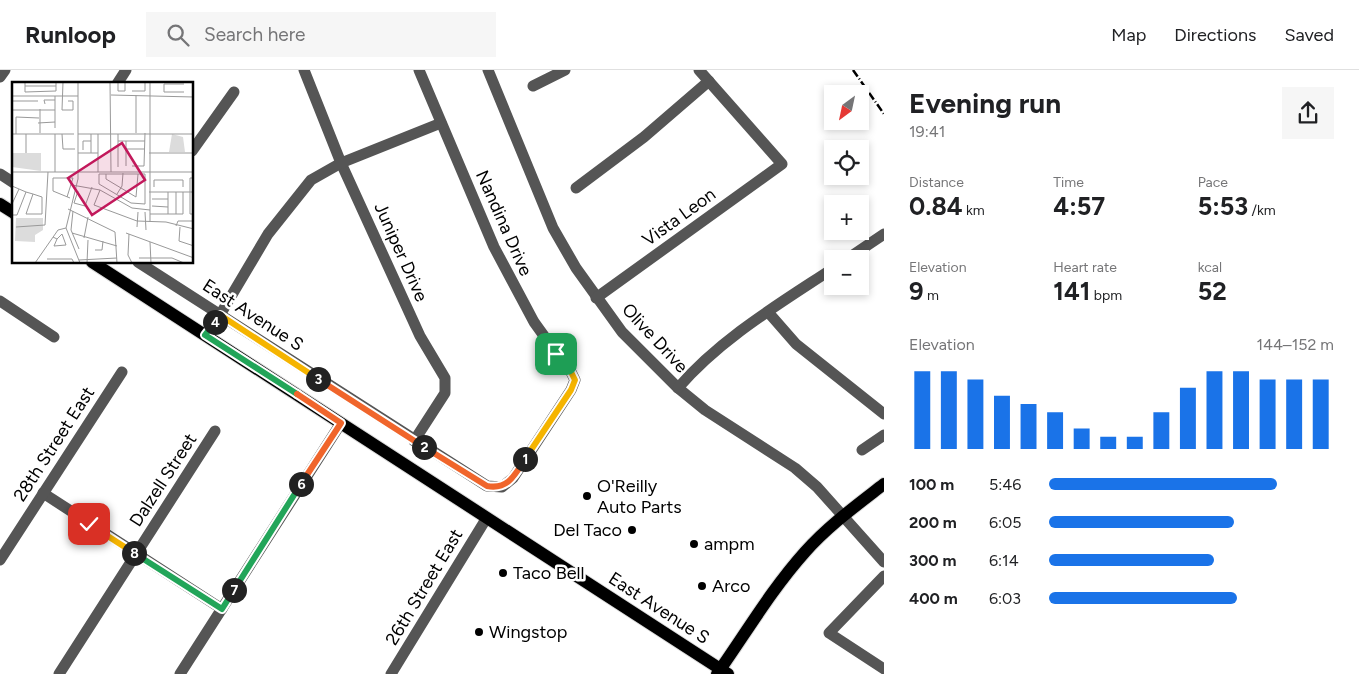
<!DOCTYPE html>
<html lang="en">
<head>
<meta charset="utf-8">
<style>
	body { margin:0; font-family:Figtree,sans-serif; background:#f6f6f6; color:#202124; height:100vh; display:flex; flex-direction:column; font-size:19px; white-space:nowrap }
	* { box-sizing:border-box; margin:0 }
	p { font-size:16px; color:#757577 }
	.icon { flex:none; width:28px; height:28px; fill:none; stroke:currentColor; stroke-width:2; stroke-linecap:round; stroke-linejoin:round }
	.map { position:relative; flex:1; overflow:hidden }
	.panel { display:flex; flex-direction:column; background:#fff; width:475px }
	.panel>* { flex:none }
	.needle { width:32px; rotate:213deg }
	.tools { position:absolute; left:824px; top:15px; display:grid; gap:10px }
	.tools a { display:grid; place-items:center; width:45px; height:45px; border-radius:0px; background:#fff; box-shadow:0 2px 8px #0003; font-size:25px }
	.pin { position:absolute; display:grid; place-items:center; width:42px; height:42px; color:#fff; margin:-21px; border-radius:10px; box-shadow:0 2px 8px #0006 }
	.km { position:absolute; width:25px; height:25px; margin:-12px; border-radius:50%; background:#222; color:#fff; font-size:14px; line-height:25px; text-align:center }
	.round { display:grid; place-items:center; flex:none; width:52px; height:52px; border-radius:0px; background:#f6f6f6 }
	.summary { display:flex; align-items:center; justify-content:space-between; height:85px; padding:0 25px }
	h1 { font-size:28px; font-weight:700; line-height:38px }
	.figures { display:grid; grid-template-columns:repeat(3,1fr); gap:8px; height:85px; padding:5px 25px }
	.figures div { display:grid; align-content:center }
	.figures b { font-size:25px; font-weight:700 }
	.figures small { font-size:14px; font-weight:400 }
	.figures p { font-size:14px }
	.chart { height:140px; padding:10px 25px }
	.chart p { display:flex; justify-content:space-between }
	.chart svg { width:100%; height:90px; margin-top:5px; stroke:#1a73e8; stroke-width:6 }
	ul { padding:0 25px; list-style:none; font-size:16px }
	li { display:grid; grid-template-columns:80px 60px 1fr; align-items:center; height:38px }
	li i { height:12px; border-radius:6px; background:#1a73e8 }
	header { display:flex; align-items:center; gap:30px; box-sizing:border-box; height:70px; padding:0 25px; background:#fff; border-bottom:1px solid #e0e0e0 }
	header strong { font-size:24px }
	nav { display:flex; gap:28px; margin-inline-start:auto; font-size:18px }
	.search { width:350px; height:45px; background:#f6f6f6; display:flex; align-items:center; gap:12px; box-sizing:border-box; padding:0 18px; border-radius:0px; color:#757577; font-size:19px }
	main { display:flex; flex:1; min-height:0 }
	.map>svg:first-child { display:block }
</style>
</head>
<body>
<header>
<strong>Runloop</strong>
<div class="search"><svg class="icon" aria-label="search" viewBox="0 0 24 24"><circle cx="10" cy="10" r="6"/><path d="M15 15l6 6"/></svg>Search here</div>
<nav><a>Map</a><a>Directions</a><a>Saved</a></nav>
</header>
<main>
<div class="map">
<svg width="884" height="604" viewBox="0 0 884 604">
	<rect width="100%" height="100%" fill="#fff"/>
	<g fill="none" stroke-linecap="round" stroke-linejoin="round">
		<g stroke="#dbdbdb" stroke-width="14">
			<g id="major">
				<polyline points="0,134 14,143"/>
				<polyline points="92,192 728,604"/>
				<path d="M717,604C746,563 771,520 805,482C828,456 857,435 884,414"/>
			</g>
		</g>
		<g stroke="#555" stroke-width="11">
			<polyline points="304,0 341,93 420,266 445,308 445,323 414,371"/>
			<polyline points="488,0 553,158 576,198 622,262 678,318 705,340 795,398 817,417 884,492"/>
			<polyline points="0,7 5,0"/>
			<polyline points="117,14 126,0"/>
			<polyline points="533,16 565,0"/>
			<polyline points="192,81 234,22"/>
			<polyline points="0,104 14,113"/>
			<polyline points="576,118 644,67 709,11"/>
			<polyline points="847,189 884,164"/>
			<polyline points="138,192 487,416 502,417 513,408 571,320 575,310 568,296 557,284 534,252 494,177 419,0"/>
			<polyline points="596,228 782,94 699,0"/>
			<polyline points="0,231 54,267"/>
			<polyline points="768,242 796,274 884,344"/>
			<polyline points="205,265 220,245 268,164 311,110 341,93 441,53"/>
			<path d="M678,318C720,269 779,234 832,199"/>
			<polyline points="862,380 884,365"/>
			<polyline points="43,423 222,539"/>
			<polyline points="0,490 122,302"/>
			<polyline points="884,506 829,563 884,599"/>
			<polyline points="59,604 215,361"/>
			<polyline points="180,604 341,353"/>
			<polyline points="391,604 486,449"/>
		</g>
		<use href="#major" stroke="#000" stroke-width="12"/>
		<polyline stroke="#000" stroke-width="2.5" stroke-dasharray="8 2.5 1 2.5" stroke-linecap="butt" points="853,0 884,44"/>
	</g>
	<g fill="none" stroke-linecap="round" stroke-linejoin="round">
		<g stroke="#fff" stroke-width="10">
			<polyline id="split-1" points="525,389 571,320 575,310 568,296 556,284"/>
		</g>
		<g stroke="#fff" stroke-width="10">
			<path id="split-2" d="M424,377L487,416C508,420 515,405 525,389"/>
		</g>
		<g stroke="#fff" stroke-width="10">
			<polyline id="split-3" points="318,309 424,377"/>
		</g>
		<g stroke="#fff" stroke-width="10">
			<polyline id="split-4" points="215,252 220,245 318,309"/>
		</g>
		<g stroke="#fff" stroke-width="10">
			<polyline id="split-5" points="215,252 205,265 297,324"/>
		</g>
		<g stroke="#fff" stroke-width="10">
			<polyline id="split-6" points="297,324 341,353 301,414"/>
		</g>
		<g stroke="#fff" stroke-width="10">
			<polyline id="split-7" points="234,520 301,414"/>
		</g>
		<g stroke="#fff" stroke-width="10">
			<polyline id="split-8" points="134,483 222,539 234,520"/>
		</g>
		<g stroke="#fff" stroke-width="10">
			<polyline id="split-9" points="89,454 134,483"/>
		</g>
		<use href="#split-1" stroke="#f5b400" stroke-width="6"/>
		<use href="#split-2" stroke="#f0652b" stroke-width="6"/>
		<use href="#split-3" stroke="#f0652b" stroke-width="6"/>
		<use href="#split-4" stroke="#f5b400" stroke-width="6"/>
		<use href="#split-5" stroke="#22a559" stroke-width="6"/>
		<use href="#split-6" stroke="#f0652b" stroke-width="6"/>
		<use href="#split-7" stroke="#22a559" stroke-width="6"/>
		<use href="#split-8" stroke="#22a559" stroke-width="6"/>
		<use href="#split-9" stroke="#f5b400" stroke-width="6"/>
	</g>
	<g fill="#000" stroke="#fff" stroke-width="2">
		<circle cx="587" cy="426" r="5"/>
		<circle cx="632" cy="460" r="5"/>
		<circle cx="694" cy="474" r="5"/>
		<circle cx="503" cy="503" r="5"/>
		<circle cx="702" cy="516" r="5"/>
		<circle cx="479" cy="562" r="5"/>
	</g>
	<g text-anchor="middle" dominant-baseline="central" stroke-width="5" stroke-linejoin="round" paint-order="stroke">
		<g font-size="18" fill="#000" stroke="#fff">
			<text transform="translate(679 147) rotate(-36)">Vista Leon</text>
			<text transform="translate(504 153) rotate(66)">Nandina Drive</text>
			<text transform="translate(401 182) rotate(66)">Juniper Drive</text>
			<text transform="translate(253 245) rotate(33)">East Avenue S</text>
			<text transform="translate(655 268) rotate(47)">Olive Drive</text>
			<text transform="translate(54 374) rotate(-57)">28th Street East</text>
			<text transform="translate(163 410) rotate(-57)">Dalzell Street</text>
			<text transform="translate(424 517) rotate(-59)">26th Street East</text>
			<text transform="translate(659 538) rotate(33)">East Avenue S</text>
		</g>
		<g font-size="18" fill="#000" stroke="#fff" text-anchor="start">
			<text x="597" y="416">O'Reilly<tspan x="597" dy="21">Auto Parts</tspan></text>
			<text x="622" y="460" text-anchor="end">Del Taco</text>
			<text x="704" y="474">ampm</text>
			<text x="513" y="503">Taco Bell</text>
			<text x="712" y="516">Arco</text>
			<text x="489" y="562">Wingstop</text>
		</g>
	</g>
	<g transform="translate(12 12)">
		<rect width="181" height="181" fill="#fff"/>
		<path d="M160,52L171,55L173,70H157ZM0,71H29V89L0,85ZM4,136H31V148L23,153V160L3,159Z" fill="#dcdcdc"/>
		<path fill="none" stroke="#999" stroke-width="1" d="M13,0V10L44,9V0M51,0L50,28H61V19H56M66,0V97L54,146L68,181M98,0L99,90M106,0V9H113V0M13,4H44M120,9H133V0M172,10H152V2H172M99,13L182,15M124,13V51M0,14H66M43,14V46M0,19H26M33,22L32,18H43M28,27V51M0,28H43M26,41L43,40M0,52H62M4,52V35L27,36M14,52V71M43,52V90M50,52L51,67H63M66,52H182M79,52V71M86,52V90M106,52V85M106,59H133M114,59V84M114,67H133M71,68V59H79M66,71H86M137,71H182M120,84H132L133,51M0,90H182M87,92H133V122L119,121L87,102ZM94,92V97L124,115L126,92M182,96H178V132H182M60,103L88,108L120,126L138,128M0,104L14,110L21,112L30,115V132H14L21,112M142,105V98H171V105M88,108L82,123L125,139L154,140L182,147M66,109L62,121L73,124L80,105M137,110H182M156,110V132M164,110V132M105,112L110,104L111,91M55,115L61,96H41V109L58,116M140,117H156M0,122L7,107M140,124L156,125M56,127L103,150L105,181M61,129L59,148L67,167M133,130L134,148M138,132H171V110M0,133H5L14,110M138,140V0M164,144L166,139H182M4,145L33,143L36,90M125,145L126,130M168,145L167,159L182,164M60,151L105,164M114,151L182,176M117,152L116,173L120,181M41,155L45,157L50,152L54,163L42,164L45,157M72,156L76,135M138,160L139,181M83,168H90L91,159M127,176H160L172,181M35,177H60L62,181M67,178L105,176M23,181L46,148L54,146M75,181L76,158"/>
		<path fill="#c2185b" fill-opacity="0.15" stroke="#c2185b" stroke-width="2.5" d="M110,61L133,98L80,133L56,96Z"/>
		<rect width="181" height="181" fill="none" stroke="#000" stroke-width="2.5"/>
	</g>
</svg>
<div class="tools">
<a><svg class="needle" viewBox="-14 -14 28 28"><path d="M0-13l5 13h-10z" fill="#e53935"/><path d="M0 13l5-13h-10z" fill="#757577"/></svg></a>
<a><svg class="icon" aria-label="locate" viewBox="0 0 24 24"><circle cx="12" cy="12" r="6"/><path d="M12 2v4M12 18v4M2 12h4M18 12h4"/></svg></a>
<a>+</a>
<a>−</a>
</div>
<div class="pin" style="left:556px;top:284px;background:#1e9e55"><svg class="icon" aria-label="arrive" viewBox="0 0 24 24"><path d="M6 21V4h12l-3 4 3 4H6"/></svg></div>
<div class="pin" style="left:89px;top:454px;background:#d93025"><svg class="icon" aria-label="check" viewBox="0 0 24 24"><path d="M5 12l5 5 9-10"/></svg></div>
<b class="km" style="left:525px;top:389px">1</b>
<b class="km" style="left:424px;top:377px">2</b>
<b class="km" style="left:318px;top:309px">3</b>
<b class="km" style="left:215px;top:252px">4</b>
<b class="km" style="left:301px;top:414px">6</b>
<b class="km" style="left:234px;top:520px">7</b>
<b class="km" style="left:134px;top:483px">8</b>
</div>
<section class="panel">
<div class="summary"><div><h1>Evening run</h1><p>19:41</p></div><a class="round"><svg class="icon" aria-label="share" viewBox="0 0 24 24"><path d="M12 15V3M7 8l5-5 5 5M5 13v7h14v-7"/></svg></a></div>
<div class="figures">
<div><p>Distance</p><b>0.84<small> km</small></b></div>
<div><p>Time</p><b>4:57</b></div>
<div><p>Pace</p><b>5:53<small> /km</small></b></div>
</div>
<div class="figures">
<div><p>Elevation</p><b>9<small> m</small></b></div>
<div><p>Heart rate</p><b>141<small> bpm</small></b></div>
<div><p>kcal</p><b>52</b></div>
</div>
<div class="chart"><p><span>Elevation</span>144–152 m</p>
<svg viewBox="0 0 160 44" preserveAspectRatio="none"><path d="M5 44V6M15 44V6M25 44V10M35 44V18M45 44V22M55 44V26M65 44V34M75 44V38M85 44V38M95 44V26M105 44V14M115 44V6M125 44V6M135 44V10M145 44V10M155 44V10"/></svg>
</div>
<ul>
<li><b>100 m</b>5:46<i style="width:80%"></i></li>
<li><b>200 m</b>6:05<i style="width:65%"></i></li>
<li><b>300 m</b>6:14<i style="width:58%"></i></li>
<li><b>400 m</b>6:03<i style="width:66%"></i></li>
</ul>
</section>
</main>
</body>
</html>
